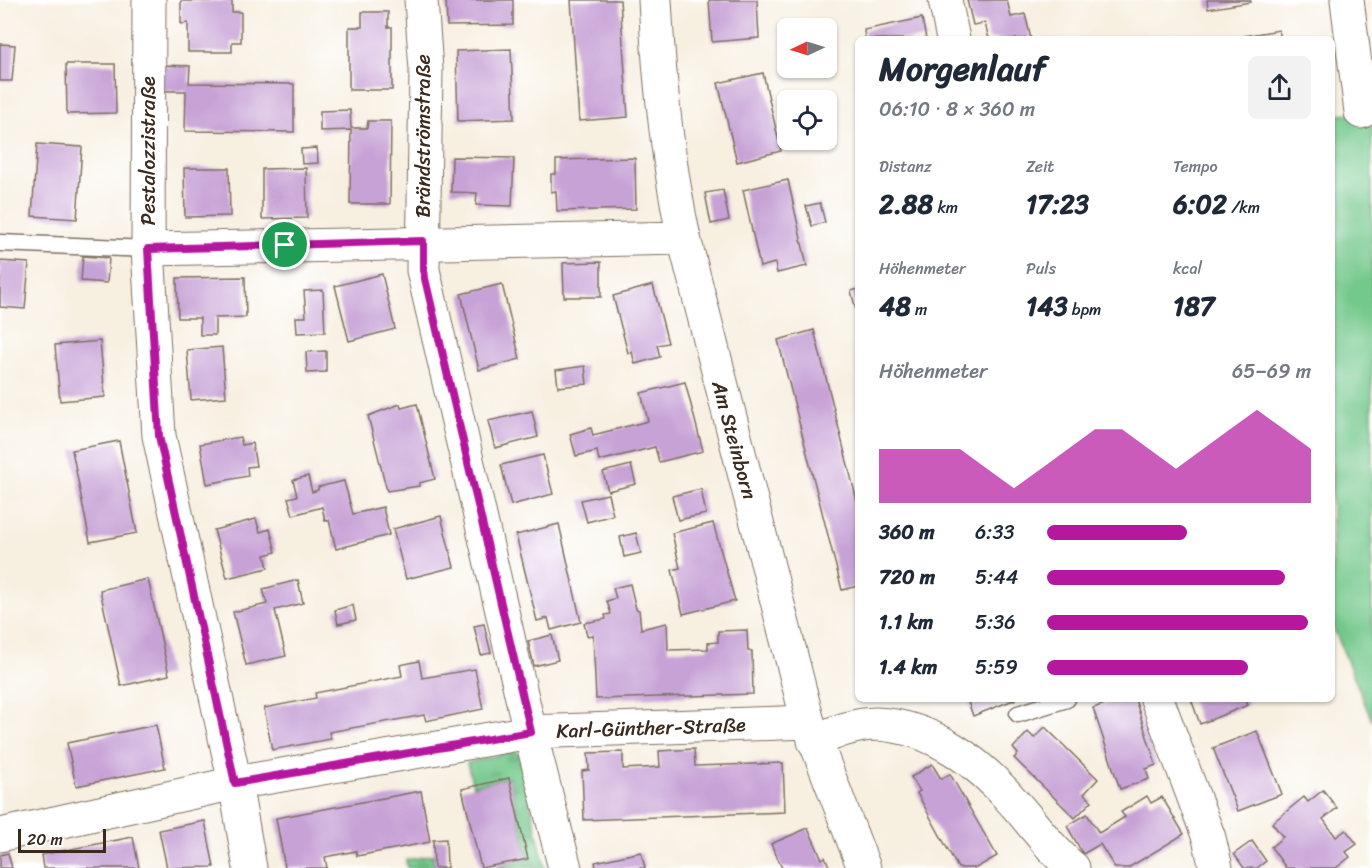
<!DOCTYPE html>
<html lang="de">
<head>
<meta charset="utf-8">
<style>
	body { margin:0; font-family:Sriracha,sans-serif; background:#f2f2f3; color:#1f2937; height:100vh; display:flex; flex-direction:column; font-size:22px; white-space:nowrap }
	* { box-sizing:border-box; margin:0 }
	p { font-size:20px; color:#747a83 }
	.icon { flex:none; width:33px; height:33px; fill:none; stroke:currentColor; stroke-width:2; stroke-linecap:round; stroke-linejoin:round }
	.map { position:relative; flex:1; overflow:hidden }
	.side { position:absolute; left:855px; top:36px; width:480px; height:666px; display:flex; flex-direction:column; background:#fff; border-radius:9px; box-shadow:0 2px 4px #0004 }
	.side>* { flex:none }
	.needle { width:39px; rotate:266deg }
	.buttons { position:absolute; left:777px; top:18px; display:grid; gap:12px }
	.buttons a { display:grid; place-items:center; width:60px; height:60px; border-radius:9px; background:#fff; box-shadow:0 2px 4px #0004; font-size:30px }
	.scale { position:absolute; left:18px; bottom:15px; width:88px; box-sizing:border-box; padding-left:6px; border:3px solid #3b2a1e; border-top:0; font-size:16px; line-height:21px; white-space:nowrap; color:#3b2a1e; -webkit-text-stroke:4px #fff; paint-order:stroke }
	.pin { position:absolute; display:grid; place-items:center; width:51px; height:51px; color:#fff; margin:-26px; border:3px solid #fff; border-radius:50%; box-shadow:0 2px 6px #0007 }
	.round { display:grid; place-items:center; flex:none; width:63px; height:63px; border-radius:9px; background:#f2f2f3 }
	.head { display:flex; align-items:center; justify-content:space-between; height:102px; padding:0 24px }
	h1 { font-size:33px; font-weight:700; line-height:45px }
	.stats { display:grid; grid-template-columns:repeat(3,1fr); gap:9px; height:102px; padding:6px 24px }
	.stats div { display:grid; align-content:center }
	.stats b { font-size:26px; font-weight:700 }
	.stats small { font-size:16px; font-weight:400 }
	.stats p { font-size:16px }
	.chart { height:168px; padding:12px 24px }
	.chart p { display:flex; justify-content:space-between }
	.chart svg { width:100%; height:108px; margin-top:6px; fill:#b5179e; opacity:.7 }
	ul { padding:0 24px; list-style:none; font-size:20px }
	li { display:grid; grid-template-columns:96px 72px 1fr; align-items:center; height:45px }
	li i { height:15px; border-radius:8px; background:#b5179e }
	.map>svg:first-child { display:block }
</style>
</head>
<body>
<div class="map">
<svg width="1372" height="868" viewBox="0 0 1372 868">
	<defs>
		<pattern id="grass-tufts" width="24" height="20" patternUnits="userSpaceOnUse" patternTransform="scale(1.5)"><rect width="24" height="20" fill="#73c88b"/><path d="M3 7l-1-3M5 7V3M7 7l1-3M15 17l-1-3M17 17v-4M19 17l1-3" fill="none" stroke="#60a371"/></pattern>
	</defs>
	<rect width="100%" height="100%" fill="#fff"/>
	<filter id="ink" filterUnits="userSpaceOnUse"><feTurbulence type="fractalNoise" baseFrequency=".0167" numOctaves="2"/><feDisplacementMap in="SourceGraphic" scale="12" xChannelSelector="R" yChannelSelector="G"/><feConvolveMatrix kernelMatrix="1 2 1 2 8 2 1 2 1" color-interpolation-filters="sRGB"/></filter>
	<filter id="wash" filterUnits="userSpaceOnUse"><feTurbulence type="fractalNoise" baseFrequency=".008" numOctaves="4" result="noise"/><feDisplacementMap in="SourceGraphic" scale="24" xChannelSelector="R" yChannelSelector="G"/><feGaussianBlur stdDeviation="1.35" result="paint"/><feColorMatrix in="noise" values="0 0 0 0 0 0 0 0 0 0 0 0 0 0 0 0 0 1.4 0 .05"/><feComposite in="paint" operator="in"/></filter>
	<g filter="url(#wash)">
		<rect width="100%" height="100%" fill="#f7efe0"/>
		<g fill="url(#grass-tufts)" stroke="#577954" stroke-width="1.5">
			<polygon points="513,751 519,754 545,868 495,868 528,859 509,778 473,786 467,763"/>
			<polygon points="433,855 434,868 407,868 406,860"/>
		</g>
		<polygon fill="#73c88b" stroke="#577954" stroke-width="1.5" points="1372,107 1372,721 1332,624 1332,116 1361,112"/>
		<g id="blocks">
			<g fill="#c7a2d6">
				<polygon points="446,0 513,0 513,25 447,26"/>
				<polygon points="571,0 620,0 628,117 579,121"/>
				<polygon points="709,0 757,0 759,38 712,42"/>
				<polygon points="967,0 1007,0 1011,17 1025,14 1031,39 989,39 985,23 973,25"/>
				<polygon points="1207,0 1250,0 1251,2 1208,9"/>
				<polygon points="181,1 232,1 232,12 241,12 241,42 232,42 232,52 188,52 188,23 181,24"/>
				<polygon points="362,12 388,12 388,27 392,27 392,90 349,90 349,27 362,27"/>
				<polygon points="922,18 926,39 865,39 864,30"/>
				<polygon points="1279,30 1281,39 1239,39 1239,37"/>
				<polygon points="0,44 15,45 12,81 0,81"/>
				<polygon points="511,49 514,119 458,121 456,51"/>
				<polygon points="66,64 115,64 116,113 67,114"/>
				<polygon points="162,65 190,66 189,83 294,84 294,132 185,131 186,91 162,91"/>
				<polygon points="763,73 781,151 737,162 718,83"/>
				<polygon points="795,95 796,100 788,100 787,114 783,98"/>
				<polygon points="350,110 351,128 367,128 368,121 391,121 390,204 350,204 351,130 320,131 320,111"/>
				<polygon points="37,144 82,147 77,219 32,216"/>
				<polygon points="317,148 318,163 302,164 301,149"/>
				<polygon points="452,157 514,158 512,206 476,205 477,193 451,192"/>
				<polygon points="635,158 636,209 557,211 556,191 551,192 551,174 556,174 556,160"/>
				<polygon points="184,168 229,168 230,216 185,217"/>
				<polygon points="306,168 307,218 262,219 262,169"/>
				<polygon points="788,180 807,266 777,273 775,263 760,267 743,190"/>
				<polygon points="723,190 729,220 711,224 705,193"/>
				<polygon points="820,203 825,222 812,226 806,206"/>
				<polygon points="83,256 109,258 107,283 81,281"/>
				<polygon points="0,261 29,263 25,309 0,307"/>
				<polygon points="601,262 601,297 564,297 563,263"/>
				<polygon points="382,274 395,329 349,341 335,286"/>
				<polygon points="245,277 246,317 215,318 215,335 200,335 200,318 178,318 177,278"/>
				<polygon points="502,284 520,359 479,370 461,294"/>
				<polygon points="653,285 668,343 657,345 660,357 635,364 632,352 628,353 613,296"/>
				<polygon points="858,289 858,314 857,314 851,291"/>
				<polygon points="323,290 325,332 297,333 296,317 306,317 304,291"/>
				<polygon points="814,330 858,505 858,586 842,590 778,340"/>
				<polygon points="100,341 105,397 60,401 55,345"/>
				<polygon points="222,347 226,397 191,400 187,350"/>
				<polygon points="326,351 326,372 307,373 306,352"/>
				<polygon points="585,366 587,384 558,387 556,370"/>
				<polygon points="685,382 703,451 659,462 655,447 599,461 597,451 576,456 570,434 591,428 593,435 648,421 641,393"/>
				<polygon points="400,404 401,408 417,404 435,479 419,483 419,486 387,491 368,416"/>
				<polygon points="532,411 538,437 495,448 488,421"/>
				<polygon points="240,437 242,445 252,443 256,466 247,467 248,476 207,484 200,444"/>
				<polygon points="119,441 137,533 90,542 72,450"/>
				<polygon points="543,455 553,494 511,505 501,465"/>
				<polygon points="631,465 636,484 608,491 603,472"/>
				<polygon points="308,476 312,492 318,490 318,487 344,481 353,514 383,507 389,535 336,549 329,520 325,521 322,507 293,515 288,498 297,496 293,480"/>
				<polygon points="701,489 706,514 678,520 672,496"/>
				<polygon points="608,494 613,515 587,522 581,500"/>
				<polygon points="441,516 454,567 406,579 393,529"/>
				<polygon points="256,519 260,532 270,529 276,552 265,555 268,568 227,578 214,530"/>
				<polygon points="713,523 735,601 683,614 672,570 680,568 672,533"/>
				<polygon points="559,524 581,622 551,630 548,618 537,621 516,535"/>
				<polygon points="636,533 641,553 624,557 620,537"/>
				<polygon points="148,579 169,675 121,686 100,590"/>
				<polygon points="298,580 303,603 275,610 286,656 246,665 233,612 267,604 263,589"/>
				<polygon points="630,584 636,609 639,610 641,629 667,623 668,650 708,649 708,643 718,642 718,631 747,630 748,651 752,651 753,694 596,699 593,635 587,636 584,623 606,619 605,615 611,614 607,601 616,598 613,588"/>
				<polygon points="353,605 356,620 338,624 335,610"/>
				<polygon points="484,624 491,653 481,655 474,626"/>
				<polygon points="552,635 558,660 534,666 528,641"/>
				<polygon points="419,661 422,678 475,669 483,709 426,721 424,715 329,732 331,739 272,750 264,708 316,698 315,693 402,676 400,665"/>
				<polygon points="967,699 1016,699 973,716"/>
				<polygon points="1120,699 1135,699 1156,765 1146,769 1149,779 1120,789 1093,708"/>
				<polygon points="1191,699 1245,699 1248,705 1200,724"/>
				<polygon points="156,725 165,768 76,786 67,743"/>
				<polygon points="1045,727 1098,779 1084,794 1092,801 1075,818 1014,758 1018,754 1013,748 1028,732 1034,738"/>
				<polygon points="1257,731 1282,794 1238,811 1213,748"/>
				<polygon points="694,749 695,766 783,763 785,812 584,820 582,771 589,770 588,753 623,752 623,769 660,767 659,751"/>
				<polygon points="932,764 941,779 950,774 997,856 976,868 958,868 917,793 920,791 911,777"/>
				<polygon points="509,778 528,859 481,868 462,789"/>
				<polygon points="1323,790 1337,808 1323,819 1336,837 1346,830 1357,844 1346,852 1350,857 1336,868 1286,868 1271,847 1283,837 1272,823 1304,797 1308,802"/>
				<polygon points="421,791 430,842 357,856 356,851 325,857 327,868 285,868 276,818"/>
				<polygon points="1147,796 1151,803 1162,797 1184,834 1128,868 1115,868 1100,844 1083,854 1067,826 1087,814 1099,833 1125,817 1121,812"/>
				<polygon points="205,821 214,867 167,868 159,830"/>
				<polygon points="808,828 822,859 825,857 830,868 782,868 771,844"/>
				<polygon points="133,837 139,868 43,868 41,855"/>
				<polygon points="446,839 447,868 434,868 433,840"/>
				<polygon points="1252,841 1266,861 1257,868 1244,868 1234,854"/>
				<polygon points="641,852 645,868 596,868 595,862"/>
				<polygon points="8,853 12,868 0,868 0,855"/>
			</g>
		</g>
	</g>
	<g filter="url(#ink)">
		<use href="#blocks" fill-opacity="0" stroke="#7d6f62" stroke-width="1.5"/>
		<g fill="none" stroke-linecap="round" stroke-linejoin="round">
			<g stroke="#7d6f62" stroke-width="19">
				<g id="lane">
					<polyline points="0,243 148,249"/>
					<polyline points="1018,714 1067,699"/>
				</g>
			</g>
			<g stroke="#7d6f62" stroke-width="35">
				<g id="street">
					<polyline points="149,0 148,249 159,436 235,783 250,868"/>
					<polyline points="421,0 426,70 423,270 530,732 565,868"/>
					<path d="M655,0C659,80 667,159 684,238L808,722L864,868"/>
					<polyline points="945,0 953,39"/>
					<polyline points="1347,0 1361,112"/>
					<polyline points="148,249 684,238"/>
					<polyline points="1157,699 1209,838 1216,868"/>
					<path d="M814,741C833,733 855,724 876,724C932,726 980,763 1015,804C1035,826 1050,849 1073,868"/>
					<polyline points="0,835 235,783 530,732 808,722"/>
				</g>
			</g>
			<use href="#lane" stroke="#fff" stroke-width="16"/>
			<use href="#street" stroke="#fff" stroke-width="33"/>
		</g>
	</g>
	<g fill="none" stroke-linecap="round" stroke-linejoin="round" filter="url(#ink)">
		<g stroke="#fff" stroke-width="12">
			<polygon id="route" points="423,241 423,270 531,732 235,783 159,436 148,249"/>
		</g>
		<use href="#route" stroke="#b5179e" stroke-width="8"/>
	</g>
	<g text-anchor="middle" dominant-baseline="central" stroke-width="4.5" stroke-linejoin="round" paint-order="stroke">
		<g font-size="20" fill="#3b2a1e" stroke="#fff">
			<text transform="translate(423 136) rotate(-90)">Brändströmstraße</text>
			<text transform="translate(148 151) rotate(-90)">Pestalozzistraße</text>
			<text transform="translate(734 440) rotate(75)">Am Steinborn</text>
			<text transform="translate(651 728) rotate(-2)">Karl-Günther-Straße</text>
		</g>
	</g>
</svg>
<div class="buttons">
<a><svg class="needle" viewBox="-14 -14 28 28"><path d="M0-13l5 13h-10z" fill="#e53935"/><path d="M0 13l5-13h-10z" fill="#747a83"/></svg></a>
<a><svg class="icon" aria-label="locate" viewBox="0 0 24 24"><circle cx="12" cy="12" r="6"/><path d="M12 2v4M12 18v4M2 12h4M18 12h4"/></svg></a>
</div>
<div class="scale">20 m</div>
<div class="pin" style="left:285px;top:245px;background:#1e9e55"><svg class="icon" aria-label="arrive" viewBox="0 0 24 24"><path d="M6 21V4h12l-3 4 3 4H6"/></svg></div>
<section class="side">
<div class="head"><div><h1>Morgenlauf</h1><p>06:10 · 8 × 360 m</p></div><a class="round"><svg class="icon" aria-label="share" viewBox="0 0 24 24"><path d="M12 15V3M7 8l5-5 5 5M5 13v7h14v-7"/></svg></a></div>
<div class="stats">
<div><p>Distanz</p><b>2.88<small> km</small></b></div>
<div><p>Zeit</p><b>17:23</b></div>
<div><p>Tempo</p><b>6:02<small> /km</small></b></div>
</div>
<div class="stats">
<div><p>Höhenmeter</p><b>48<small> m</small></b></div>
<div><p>Puls</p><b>143<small> bpm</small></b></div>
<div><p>kcal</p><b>187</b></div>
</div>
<div class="chart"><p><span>Höhenmeter</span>65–69 m</p>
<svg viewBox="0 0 160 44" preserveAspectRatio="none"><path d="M0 44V22L10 22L20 22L30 22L40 30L50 38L60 30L70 22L80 14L90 14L100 22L110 30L120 22L130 14L140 6L150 14L160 22V44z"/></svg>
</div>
<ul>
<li><b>360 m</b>6:33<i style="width:53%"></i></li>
<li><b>720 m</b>5:44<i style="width:90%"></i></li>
<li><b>1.1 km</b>5:36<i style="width:99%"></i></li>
<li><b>1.4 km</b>5:59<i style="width:76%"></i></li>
</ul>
</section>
</div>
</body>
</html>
